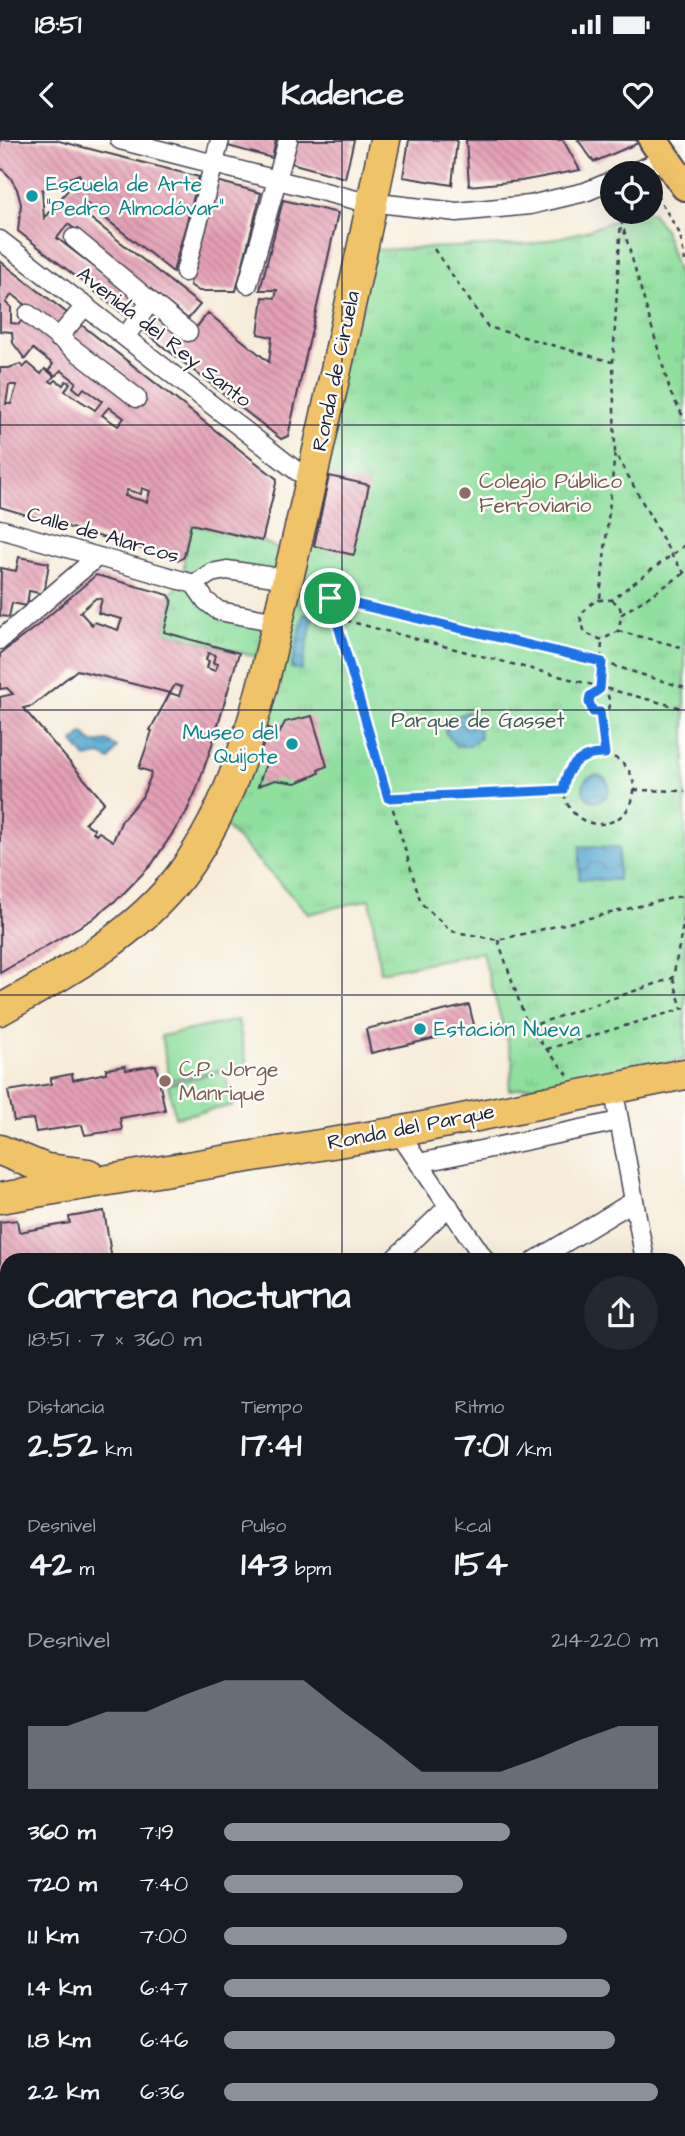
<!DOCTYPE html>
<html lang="es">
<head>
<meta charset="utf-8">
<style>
	body { margin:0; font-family:"Architects Daughter",sans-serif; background:#242831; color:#f1f3f6; height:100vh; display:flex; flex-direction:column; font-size:26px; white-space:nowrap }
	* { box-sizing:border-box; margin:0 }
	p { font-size:23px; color:#9ea1a6 }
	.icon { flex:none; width:38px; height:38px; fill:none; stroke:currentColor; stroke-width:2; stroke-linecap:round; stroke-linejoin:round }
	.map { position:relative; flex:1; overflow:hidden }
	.sheet { position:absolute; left:0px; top:1113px; width:686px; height:884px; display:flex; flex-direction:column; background:#171b24; border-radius:21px 21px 0 0; box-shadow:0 7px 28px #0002 }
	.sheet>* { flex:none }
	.fabs { position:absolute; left:600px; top:21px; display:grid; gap:14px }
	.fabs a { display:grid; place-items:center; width:63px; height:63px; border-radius:50%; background:#171b24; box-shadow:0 7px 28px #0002; font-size:35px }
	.pin { position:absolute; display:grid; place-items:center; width:60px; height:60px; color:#fff; margin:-30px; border:4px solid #fff; border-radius:50%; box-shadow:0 2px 7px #0007 }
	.round { display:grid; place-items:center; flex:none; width:74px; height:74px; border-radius:37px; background:#242831 }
	.summary { display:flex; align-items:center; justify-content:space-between; height:119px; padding:0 28px }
	h1 { font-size:38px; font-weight:800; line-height:52px }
	.metrics { display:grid; grid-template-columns:repeat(3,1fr); gap:10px; height:119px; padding:7px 28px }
	.metrics div { display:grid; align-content:center }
	.metrics b { font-size:35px; font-weight:800 }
	.metrics small { font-size:19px; font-weight:400 }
	.metrics p { font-size:19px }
	.chart { height:196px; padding:14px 28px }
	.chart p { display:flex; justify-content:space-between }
	.chart svg { width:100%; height:126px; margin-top:7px; fill:#8c9099; opacity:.7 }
	ul { padding:0 28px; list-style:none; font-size:23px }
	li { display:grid; grid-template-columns:112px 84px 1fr; align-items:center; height:52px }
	li i { height:18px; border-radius:9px; background:#8c9099 }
	.status { display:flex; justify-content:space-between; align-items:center; height:49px; padding:0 35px; background:#171b24; direction:ltr }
	.status svg { height:19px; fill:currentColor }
	header { display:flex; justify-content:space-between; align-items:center; height:91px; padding:0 28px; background:#171b24; font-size:32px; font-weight:800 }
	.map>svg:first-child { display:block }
</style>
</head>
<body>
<div class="status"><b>18:51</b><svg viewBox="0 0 49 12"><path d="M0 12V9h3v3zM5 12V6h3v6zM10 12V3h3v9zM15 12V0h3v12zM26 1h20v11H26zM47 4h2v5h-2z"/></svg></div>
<header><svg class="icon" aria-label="back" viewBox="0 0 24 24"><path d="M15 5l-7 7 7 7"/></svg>Kadence<svg class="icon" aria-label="heart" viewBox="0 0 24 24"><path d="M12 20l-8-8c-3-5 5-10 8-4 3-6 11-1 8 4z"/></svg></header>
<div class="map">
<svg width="685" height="1996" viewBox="0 0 685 1996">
	<defs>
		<pattern id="park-tufts" width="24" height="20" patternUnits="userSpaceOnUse" patternTransform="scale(1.75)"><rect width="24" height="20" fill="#8fdf9f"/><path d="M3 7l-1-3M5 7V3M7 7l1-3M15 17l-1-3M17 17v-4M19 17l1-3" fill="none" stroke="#7bbf8a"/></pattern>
		<pattern id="water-waves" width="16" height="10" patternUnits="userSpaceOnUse" patternTransform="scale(1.75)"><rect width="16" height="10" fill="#57aad2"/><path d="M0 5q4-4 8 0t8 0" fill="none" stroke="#488aac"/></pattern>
		<pattern id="building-back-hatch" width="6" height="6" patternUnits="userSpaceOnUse" patternTransform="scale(1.75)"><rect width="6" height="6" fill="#e5a0b6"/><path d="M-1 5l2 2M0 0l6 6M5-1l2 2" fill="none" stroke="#b98295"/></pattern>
	</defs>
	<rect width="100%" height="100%" fill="#fdfcf7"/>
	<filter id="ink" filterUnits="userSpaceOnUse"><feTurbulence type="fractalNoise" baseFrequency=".0143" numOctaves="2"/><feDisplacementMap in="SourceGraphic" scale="14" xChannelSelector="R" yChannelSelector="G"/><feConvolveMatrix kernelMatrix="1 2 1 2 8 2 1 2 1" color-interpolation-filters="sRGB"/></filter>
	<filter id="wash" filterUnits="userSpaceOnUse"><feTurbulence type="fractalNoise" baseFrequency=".00686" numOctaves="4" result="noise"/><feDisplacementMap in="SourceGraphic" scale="28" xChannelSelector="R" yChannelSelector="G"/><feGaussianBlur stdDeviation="1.57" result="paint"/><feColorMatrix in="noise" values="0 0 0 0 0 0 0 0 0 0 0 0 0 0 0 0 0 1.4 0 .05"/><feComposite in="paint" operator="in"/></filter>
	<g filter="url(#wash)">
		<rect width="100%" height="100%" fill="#f6ecd9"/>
		<g fill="#8fdf9f" stroke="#58806d" stroke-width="2">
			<polygon points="238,880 247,925 170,940 161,896"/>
			<polygon points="225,931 232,966 175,977 168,944"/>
		</g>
		<g fill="url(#park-tufts)" stroke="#58806d" stroke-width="2">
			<polygon points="636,72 651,72 664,89 685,157 685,920 509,950 513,922 482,812 380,832 370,759 309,774 224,685 267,586 293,417 370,110 533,104 589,90"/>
			<polygon points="191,384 262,401 273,406 279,412 273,436 211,433 185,441 206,461 266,479 257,517 164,492 172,460 169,455 184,441 184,417"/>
		</g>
		<g fill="url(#water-waves)" stroke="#3c6686" stroke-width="2">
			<polygon points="304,474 313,477 302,530 291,528"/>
			<polygon points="468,572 478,581 480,598 469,606 456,606 445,592 452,578"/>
			<polygon points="83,593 92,603 107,601 117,607 110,620 100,615 86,618 73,602"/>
			<circle cx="596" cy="648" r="13"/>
			<polygon points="580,706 619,707 618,740 579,739"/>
		</g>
		<g id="blocks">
			<g fill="url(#building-back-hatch)" fill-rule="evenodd">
				<path d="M0,0H55L199,37L173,132L86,63L80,70L200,165L188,179L68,84L57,98L143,165L131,180L18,91L21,64L17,49L10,37L0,27ZM79,34L80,36L44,78L42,50Z"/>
				<polygon points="230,0 276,0 272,18 228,6"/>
				<polygon points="297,0 354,0 345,38 291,23"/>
				<polygon points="409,0 457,0 452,45 403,37"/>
				<polygon points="466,0 563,0 580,30 521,41 469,46"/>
				<polygon points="578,0 636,0 638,3 594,22"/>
				<polygon points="217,41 261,53 236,151 199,151 190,145"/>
				<polygon points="283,60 338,73 288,296 281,299 137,186 149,171 186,200 208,173 269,222 272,197 258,194 263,157 275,158 277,150 260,150"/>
				<path d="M0,121L67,173L55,188L12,154L6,163L11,167V183L19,184L24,177L68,198L79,183L277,339L262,401L191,384L184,417L179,420L0,367V228H9L20,224L23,228L28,223L41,234L45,229L54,236L50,241L53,243L56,240L63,245L66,241L70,243L65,251L95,270L102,261L84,248L80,253L73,247L76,242L61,230L55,236L49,230L53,224L33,209L25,219L13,203L12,192L0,191ZM9,245H17L11,264H6ZM109,267L124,278L118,286L102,275ZM142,348L150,351L147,362L125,356L127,350L141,354Z"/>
				<polygon points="329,336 369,345 354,415 314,406"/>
				<polygon points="19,417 49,423 44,454 29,451 27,466 12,463 9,477 0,476 1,428 16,431"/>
				<path d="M96,435L169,455L172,460L164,492L239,513L211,608L196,651L186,673L152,724L120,757L91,780L0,833V557L13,554L7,548L0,549V514L38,485ZM96,458L102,459L98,473L122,479L118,490L94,482L92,485L80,472ZM208,513L215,515L213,523L218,524L215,531L207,528L209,521L206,520ZM77,530L170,553L175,545L182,547L179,556L170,553L150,590L152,591L139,628L151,632L150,638L142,657L122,680L113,701L99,692L96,695L93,692L94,689L85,683L104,662L23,568L32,566Z"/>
				<polygon points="312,576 327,626 318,630 319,633 315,635 296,643 275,640 258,646 269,615 259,617 269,588 279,594 285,582"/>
				<polygon points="469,865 475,889 371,913 366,889"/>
				<polygon points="156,925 165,970 120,978 122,990 85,995 82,985 36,992 33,979 14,981 8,951 51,944 51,938 72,934 73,940 106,933 106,929 125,926 126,930"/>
				<polygon points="104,1071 112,1120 7,1120 7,1174 0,1176 0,1082 17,1080 19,1092 70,1083 69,1077"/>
				<polygon points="679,1396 685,1401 685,1425 679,1420"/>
				<polygon points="7,1409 7,1466 0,1466 0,1411"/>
				<polygon points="679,1457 685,1462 685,1477 679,1485"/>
				<polygon points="7,1948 7,1979 0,1988 0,1957"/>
				<polygon points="32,1990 55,1990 51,1996 27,1996"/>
				<polygon points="89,1990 112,1990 107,1996 85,1996"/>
				<polygon points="145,1990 169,1990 164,1996 141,1996"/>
				<polygon points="212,1990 235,1990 231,1996 207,1996"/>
				<polygon points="295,1990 319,1990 314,1996 290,1996"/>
			</g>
		</g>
	</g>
	<g filter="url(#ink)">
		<use href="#blocks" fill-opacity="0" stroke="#424053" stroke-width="2"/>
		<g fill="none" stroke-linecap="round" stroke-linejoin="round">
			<g stroke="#424053" stroke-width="21">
				<g id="minor">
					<polyline points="120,0 360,61 457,72 530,65 585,52 612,41"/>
					<polyline points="631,33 666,19"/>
					<polyline points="74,98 188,192"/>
					<polyline points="0,100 298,332"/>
					<polyline points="185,132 220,0"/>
					<polyline points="248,144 288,0"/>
					<polyline points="28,174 137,258"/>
					<polyline points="126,196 150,162"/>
					<polyline points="58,198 86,165"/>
					<polyline points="0,389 194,444"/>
					<polyline points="194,444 211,433 227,430 288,439"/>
					<polyline points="194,444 206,461 219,471 277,482"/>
					<polyline points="0,500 97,417"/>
					<polyline points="613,947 645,1120"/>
					<polyline points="398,992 485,1120"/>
					<polyline points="419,1023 619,981"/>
					<polyline points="393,1120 449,1066"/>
					<polyline points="536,1120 634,1061"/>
					<polyline points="679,1161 685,1160"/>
					<polyline points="679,1299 685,1331"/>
					<polyline points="0,1334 7,1350"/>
					<polyline points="679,1352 685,1351"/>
					<polyline points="679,1382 685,1387"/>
					<polyline points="679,1441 685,1445"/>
					<polyline points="679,1503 685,1494"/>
					<polyline points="679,1749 685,1740"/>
					<polyline points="0,1938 7,1929"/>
					<polyline points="1,1996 7,1988"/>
					<polyline points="67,1996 72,1990"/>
					<polyline points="132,1996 137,1990"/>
					<polyline points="182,1996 187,1990"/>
					<polyline points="330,1996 334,1990"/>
					<polyline points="505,1996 510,1990"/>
				</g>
			</g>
			<g stroke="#424053" stroke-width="32">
				<polyline id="primary" points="653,0 685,46"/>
			</g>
			<g stroke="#424053" stroke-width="33">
				<g id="trunk">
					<path d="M0,870C65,833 135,796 181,735C246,647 264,537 289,434C324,290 355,145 385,0"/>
					<polyline points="0,1010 46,1029 88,1034"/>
					<polyline points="0,1058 398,992 685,934"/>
				</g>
			</g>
			<g stroke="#424053" stroke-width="2.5" stroke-dasharray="5 5" stroke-linecap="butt">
				<polyline points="651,46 680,94 685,121"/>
				<polyline points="621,78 613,222 615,312 672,416 685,434"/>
				<polyline points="621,80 671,254 685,280"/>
				<polyline points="434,109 488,187 612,222"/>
				<path d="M685,405L611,460C595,458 589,464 580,477L585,493L602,500L618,491L622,474L685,433"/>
				<polyline points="310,436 330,458 602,522 685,548"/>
				<polyline points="330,458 421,763 451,791 498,800 685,755"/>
				<polyline points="600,458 615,312"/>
				<polyline points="612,460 619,465 622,474"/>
				<polyline points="336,478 685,569"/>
				<polyline points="618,491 685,508"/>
				<polyline points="600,549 602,500"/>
				<polyline points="600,549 590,556 588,562 593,572 600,572"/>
				<polyline points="600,549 607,553 610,562 608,569 602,572"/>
				<polyline points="600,572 605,614"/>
				<circle cx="599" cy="649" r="35"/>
				<polyline points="634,650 685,651"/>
				<polyline points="388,658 563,650"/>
				<polyline points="498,800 528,887 568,935"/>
				<polyline points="673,838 682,869"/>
				<polyline points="528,887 673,838 685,774"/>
				<polyline points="547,909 685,868"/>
			</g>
			<use href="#minor" stroke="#fff" stroke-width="18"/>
			<use href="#primary" stroke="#f0c369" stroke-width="28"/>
			<use href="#trunk" stroke="#f0c369" stroke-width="30"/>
		</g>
	</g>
	<g fill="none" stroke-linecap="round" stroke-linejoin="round" filter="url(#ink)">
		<g stroke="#fff" stroke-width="14">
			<path id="route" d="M330,458L602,522L600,549L590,556L589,562L593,572H600L605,614C580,613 566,626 563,650L388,658Z"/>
		</g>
		<use href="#route" stroke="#1a73e8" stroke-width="9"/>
	</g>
	<path fill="none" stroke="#22223b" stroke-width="2" stroke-opacity="0.55" d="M342,0V1120M0,285H685M0,570H685M0,855H685M0,1141H7M679,1141H685M0,1426H7M679,1426H685M0,1711H7M679,1711H685M342,1990V1996"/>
	<g fill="#0f9aa8" stroke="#fdfcf7" stroke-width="2.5">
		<circle cx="32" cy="56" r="7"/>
		<circle cx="292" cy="604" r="7"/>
		<circle cx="420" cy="889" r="7"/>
	</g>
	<g fill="#8d6e63" stroke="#fdfcf7" stroke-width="2.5">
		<circle cx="465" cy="353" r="7"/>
		<circle cx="165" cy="941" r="7"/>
	</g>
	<g text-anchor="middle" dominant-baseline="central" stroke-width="5" stroke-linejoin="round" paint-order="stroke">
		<g font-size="21" fill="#0d838f" stroke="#fdfcf7" text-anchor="start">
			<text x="46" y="44">Escuela de Arte<tspan x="46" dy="24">"Pedro Almodóvar"</tspan></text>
			<text x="278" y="592" text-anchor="end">Museo del<tspan x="278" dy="24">Quijote</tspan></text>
			<text x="434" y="889">Estación Nueva</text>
		</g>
		<g font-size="21" fill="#22223b" stroke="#fdfcf7">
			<text transform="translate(164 197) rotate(38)">Avenida del Rey Santo</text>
			<text transform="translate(336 231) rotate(-78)">Ronda de Ciruela</text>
			<text transform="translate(103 395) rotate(16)">Calle de Alarcos</text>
			<text transform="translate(411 987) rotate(-11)">Ronda del Parque</text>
		</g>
		<g font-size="21" fill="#785e54" stroke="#fdfcf7" text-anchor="start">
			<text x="479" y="341">Colegio Público<tspan x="479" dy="24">Ferroviario</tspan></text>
			<text x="179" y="929">C.P. Jorge<tspan x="179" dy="24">Manrique</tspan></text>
		</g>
		<g font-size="21" fill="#435b59" stroke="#fdfcf7">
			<text x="478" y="580">Parque de Gasset</text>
		</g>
	</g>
</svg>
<div class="fabs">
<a><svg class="icon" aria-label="locate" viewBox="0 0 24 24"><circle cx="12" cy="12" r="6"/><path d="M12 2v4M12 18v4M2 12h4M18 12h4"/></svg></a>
</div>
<div class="pin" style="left:330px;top:458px;background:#1e9e55"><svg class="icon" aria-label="arrive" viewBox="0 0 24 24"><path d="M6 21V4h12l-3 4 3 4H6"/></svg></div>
<section class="sheet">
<div class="summary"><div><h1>Carrera nocturna</h1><p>18:51 · 7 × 360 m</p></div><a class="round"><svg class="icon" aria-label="share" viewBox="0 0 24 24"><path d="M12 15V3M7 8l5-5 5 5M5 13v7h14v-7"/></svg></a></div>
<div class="metrics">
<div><p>Distancia</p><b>2.52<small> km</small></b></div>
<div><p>Tiempo</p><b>17:41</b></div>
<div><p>Ritmo</p><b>7:01<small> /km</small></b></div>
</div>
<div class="metrics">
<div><p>Desnivel</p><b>42<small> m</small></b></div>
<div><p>Pulso</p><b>143<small> bpm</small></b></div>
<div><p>kcal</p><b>154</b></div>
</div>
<div class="chart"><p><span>Desnivel</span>214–220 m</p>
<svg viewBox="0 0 160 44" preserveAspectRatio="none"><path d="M0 44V22L10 22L20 17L30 17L40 11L50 6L60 6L70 6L80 17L90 27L100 38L110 38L120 38L130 33L140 27L150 22L160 22V44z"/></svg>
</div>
<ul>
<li><b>360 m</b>7:19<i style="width:66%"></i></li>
<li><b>720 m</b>7:40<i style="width:55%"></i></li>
<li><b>1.1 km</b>7:00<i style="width:79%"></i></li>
<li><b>1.4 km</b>6:47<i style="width:89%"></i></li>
<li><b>1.8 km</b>6:46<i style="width:90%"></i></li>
<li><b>2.2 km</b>6:36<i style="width:100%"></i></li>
</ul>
</section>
</div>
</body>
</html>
